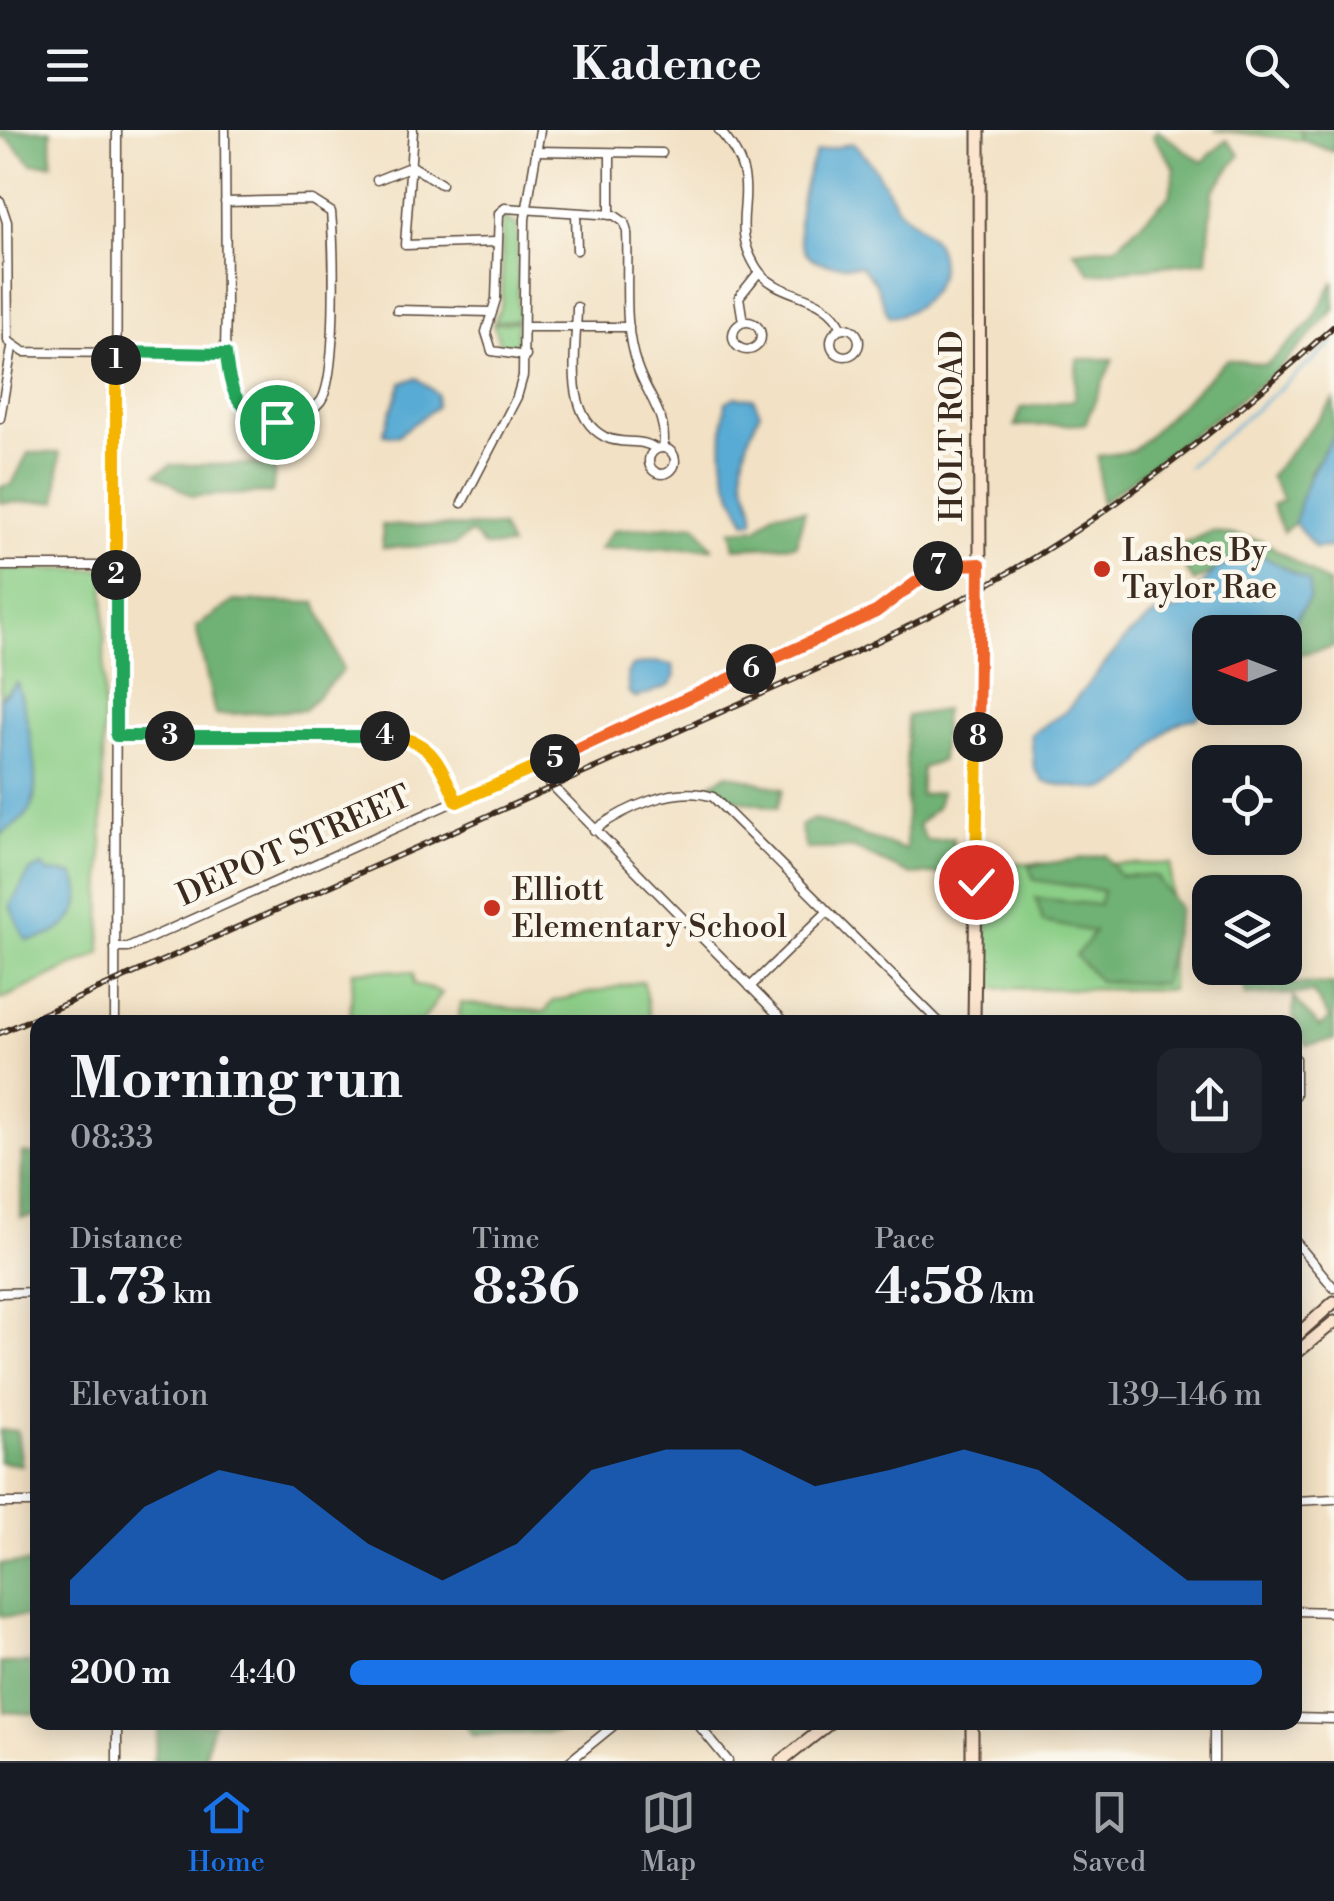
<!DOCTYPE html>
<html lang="en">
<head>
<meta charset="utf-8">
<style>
	body { margin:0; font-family:"Libre Bodoni",serif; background:#20242c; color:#f1f3f6; height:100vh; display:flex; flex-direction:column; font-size:38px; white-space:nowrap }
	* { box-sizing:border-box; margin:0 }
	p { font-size:32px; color:#9ea1a6 }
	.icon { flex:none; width:55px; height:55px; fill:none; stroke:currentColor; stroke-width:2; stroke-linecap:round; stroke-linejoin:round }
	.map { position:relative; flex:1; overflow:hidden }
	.details { position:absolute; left:30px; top:885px; width:1272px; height:715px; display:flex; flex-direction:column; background:#171b24; border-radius:20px; box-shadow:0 5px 25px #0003 }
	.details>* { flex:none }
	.needle { width:65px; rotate:270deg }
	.fabs { position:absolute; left:1192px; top:485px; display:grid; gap:20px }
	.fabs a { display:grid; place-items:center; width:110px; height:110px; border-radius:20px; background:#171b24; box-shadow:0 5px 25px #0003; font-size:50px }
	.pin { position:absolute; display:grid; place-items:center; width:85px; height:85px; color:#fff; margin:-42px; border:5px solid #fff; border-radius:50%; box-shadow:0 2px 10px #0007 }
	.km { position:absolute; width:50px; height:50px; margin:-25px; border-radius:50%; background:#222; color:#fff; font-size:28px; line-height:50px; text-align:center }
	.round { display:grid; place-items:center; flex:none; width:105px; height:105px; border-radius:20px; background:#20242c }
	.headline { display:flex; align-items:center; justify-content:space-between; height:170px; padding:0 40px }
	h1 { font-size:55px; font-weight:700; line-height:75px }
	.metrics { display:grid; grid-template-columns:repeat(3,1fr); gap:15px; height:170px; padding:10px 40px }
	.metrics div { display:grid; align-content:center }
	.metrics b { font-size:50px; font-weight:700 }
	.metrics small { font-size:28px; font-weight:400 }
	.metrics p { font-size:28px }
	.chart { height:280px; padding:20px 40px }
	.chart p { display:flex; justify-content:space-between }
	.chart svg { width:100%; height:180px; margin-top:10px; fill:#1a73e8; opacity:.7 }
	ul { padding:0 40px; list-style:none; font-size:32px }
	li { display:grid; grid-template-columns:160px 120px 1fr; align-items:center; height:75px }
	li i { height:25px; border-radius:12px; background:#1a73e8 }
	header { display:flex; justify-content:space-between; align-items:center; height:130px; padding:0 40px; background:#171b24; font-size:45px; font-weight:700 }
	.tabs { display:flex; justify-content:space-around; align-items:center; height:140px; border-top:2px solid #363941; background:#171b24; font-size:28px; color:#9ea1a6 }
	.tabs a { display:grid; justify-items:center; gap:5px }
	.tabs .selected { color:#1a73e8 }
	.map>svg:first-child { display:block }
</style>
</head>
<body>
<header><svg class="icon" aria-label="menu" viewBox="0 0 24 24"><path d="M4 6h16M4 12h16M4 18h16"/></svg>Kadence<svg class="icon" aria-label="search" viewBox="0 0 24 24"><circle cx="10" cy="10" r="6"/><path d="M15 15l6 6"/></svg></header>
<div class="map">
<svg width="1334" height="1631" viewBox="0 0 1334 1631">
	<rect width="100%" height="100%" fill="#fbf7ec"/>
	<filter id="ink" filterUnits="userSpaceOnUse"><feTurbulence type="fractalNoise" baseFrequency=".01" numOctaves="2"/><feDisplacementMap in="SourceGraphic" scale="20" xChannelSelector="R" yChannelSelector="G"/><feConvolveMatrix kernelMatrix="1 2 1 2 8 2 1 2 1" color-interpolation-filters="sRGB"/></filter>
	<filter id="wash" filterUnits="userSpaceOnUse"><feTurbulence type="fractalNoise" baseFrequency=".0048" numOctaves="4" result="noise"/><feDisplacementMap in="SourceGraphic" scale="40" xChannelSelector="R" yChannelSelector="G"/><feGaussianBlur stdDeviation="2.25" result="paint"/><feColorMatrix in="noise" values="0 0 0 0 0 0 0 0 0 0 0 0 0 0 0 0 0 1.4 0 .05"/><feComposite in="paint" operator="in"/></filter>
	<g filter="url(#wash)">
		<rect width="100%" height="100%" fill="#f2e1c4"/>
		<g fill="#8bce87" stroke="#637c52" stroke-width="2.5">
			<polygon points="1214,0 1301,0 1302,10"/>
			<polygon points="507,84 508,92 517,94 518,189 494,192 502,173 502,89"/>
			<polygon points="517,191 517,215 500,214 493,194"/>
			<polygon points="105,439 101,823 0,870 0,440"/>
			<polygon points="987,733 1171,734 1171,860 986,858"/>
			<polygon points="390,840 413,843 414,854 442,863 422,892 350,892 353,841"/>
			<polygon points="643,851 651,892 458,892 461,873 545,882 553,871"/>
		</g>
		<g fill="#70b174" stroke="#566e49" stroke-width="2.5">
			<polygon points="0,0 51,0 52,34 32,34 7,8 0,8"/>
			<polygon points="1157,0 1202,32 1227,10 1240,25 1213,61 1207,131 1091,144 1074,121 1117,116 1170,65 1175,38 1153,6"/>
			<polygon points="1301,0 1334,0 1334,22 1302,10"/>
			<polygon points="1334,151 1334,180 1277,241 1101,373 1098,326 1133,321 1227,229 1266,235 1311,193"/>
			<polygon points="1077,229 1113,229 1085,294 1015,296 1021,278 1074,270"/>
			<polygon points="1334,270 1334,305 1310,342 1295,393 1283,402 1272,375 1283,370 1270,346"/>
			<polygon points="28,323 60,323 57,371 0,373 0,357 12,354"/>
			<polygon points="276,334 272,363 192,366 156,344 170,335"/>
			<polygon points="805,380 796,415 735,418 731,400 758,398 774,382"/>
			<polygon points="696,394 712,418 599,419 613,400"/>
			<polygon points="382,395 501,397 510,417 484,416 471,403 455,415 383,418"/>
			<polygon points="1212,401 1263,411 1329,454 1334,517 1285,527 1285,505 1309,469 1257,423 1243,425 1194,452 1174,418"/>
			<polygon points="234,471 316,473 343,540 304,580 215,585 196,497"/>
			<polygon points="944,580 941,631 922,638 920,665 941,662 937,677 918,695 927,711 953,708 953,743 911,745 853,718 806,719 800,696 814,689 906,720 907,586"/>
			<polygon points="728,644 783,659 777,678 734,669 710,654"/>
			<polygon points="1105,725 1119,745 1156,746 1179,778 1163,854 1099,851 1076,826 1094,802 1043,792 1036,768 1099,775 1103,761 1034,750 1029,736"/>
			<polygon points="1244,853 1334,854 1334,910 1306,915 1293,887 1294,868 1319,897 1330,889 1313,863 1245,866"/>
			<polygon points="22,1023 37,1025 38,1085 21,1088"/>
			<polygon points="0,1300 17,1301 22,1335 0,1332"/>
			<polygon points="37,1433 37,1487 0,1486 0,1434"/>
			<polygon points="0,1533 37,1533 37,1584 5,1582"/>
			<polygon points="160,1593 213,1593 203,1631 153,1631"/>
			<polygon points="465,1593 470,1592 599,1593 589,1601 472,1605"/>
		</g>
		<g fill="#59abd4" stroke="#4a6a79" stroke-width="2.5">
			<path d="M852,13C873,30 883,53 897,76C907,91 928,99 936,114C953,148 920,185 889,187L875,152L861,136C848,135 832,136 820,132C782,121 805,47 816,22Z"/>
			<polygon points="417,248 437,264 436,277 397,306 383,304 402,252"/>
			<path d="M735,267L753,268L760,282C750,303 738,328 745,352C749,366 755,376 754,391L747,392C720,347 719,323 726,272Z"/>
			<path d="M1334,305V417L1315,418L1295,393C1301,358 1315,334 1334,305Z"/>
			<path d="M1257,423L1310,452L1309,469L1285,505L1210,502V573L1196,589C1153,589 1144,655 1101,659C1083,660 1062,655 1044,652L1034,638L1031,604L1065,582L1128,506L1154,485L1182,478L1217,438Z"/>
			<polygon points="654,532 673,535 675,547 669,556 636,568 629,563 627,544 632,536"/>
			<path d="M17,553C26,580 44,655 30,679C25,690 10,698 0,705V568Z"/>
			<path d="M43,736L48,742L73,744C94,779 62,809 26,810L10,776L30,741Z"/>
		</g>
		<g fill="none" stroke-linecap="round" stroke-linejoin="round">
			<polyline stroke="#59abd4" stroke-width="2.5" points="1188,337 1334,212"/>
		</g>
	</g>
	<g filter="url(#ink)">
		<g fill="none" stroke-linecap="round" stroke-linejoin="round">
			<g stroke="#564537" stroke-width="11">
				<g id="street">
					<path d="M225,0C225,59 226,118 226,177C226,203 222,237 231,261C237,279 254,288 272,291C288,294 309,285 320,272C338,251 334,115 331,82L312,70L225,72"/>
					<polyline points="413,0 405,115 496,112"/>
					<path d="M719,0C772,60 723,83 756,137C776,170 825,160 842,198"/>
					<polyline points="536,21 662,23"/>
					<polyline points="610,24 610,85"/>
					<polyline points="377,50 412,36 441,54"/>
					<polyline points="0,71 7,92 8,211 24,222 226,224"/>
					<polyline points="576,83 577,120"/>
					<path d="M577,177C577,216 562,285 605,307C622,316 641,307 656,319"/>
					<polyline points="397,180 492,182"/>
					<circle cx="747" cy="206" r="14"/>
					<polyline points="743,192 739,167 759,142"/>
					<polyline points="525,197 629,197"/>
					<circle cx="845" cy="212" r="14"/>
					<path d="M526,226L492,221L486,202L496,169L499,83L505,78L614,85L624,92L627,102C629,145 622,195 637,236C646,264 669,287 663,318"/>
					<polyline points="0,288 12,218"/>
					<circle cx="662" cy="331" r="13"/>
					<polyline points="462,373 517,267 523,246 525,89 540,0"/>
					<polyline points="0,436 116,436"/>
					<polyline points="116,606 406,607 431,620 457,672"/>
					<polyline points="535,638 785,892"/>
					<path d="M594,700C625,678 675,654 713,667L939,892"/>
					<path d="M115,818H128L854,492C908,466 916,433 980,434"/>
					<polyline points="750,857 826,783"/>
					<polyline points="115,892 117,0"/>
					<polyline points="1295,928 1295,965"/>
					<polyline points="1295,1111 1334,1158"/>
					<polyline points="0,1163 38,1162"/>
					<polyline points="1295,1371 1334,1369"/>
					<polyline points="0,1373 38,1373"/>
					<polyline points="1295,1481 1334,1482"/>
					<polyline points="1295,1588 1334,1589"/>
					<polyline points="117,1592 117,1631"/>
					<polyline points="696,1592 728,1631"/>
					<polyline points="570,1631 618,1592"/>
					<polyline points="1214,1631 1214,1592"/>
				</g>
			</g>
			<g stroke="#564537" stroke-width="15">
				<g id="secondary">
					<polyline points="974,892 980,459 979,0"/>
					<polyline points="1295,1207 1334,1172"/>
					<polyline points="1295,1224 1334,1192"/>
					<polyline points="972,1592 972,1631"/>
					<polyline points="782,1631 831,1592"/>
				</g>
			</g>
			<use href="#street" stroke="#fff" stroke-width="8"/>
			<use href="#secondary" stroke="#fbe5cf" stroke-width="11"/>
			<g stroke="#3b2a1e" stroke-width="6">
				<path id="rail" d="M0,903L851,524C894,503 938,483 980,459C1109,387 1226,295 1334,196"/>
			</g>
			<use href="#rail" stroke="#fbf7ec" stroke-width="2.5" stroke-dasharray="8" stroke-linecap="butt"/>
		</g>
	</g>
	<g fill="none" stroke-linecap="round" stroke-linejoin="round" filter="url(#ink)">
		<g stroke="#fff" stroke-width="20">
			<path id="split-1" d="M116,230V222L226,224C230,263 236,282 277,292"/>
		</g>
		<g stroke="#fff" stroke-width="20">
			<polyline id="split-2" points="116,445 116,230"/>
		</g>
		<g stroke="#fff" stroke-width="20">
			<polyline id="split-3" points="116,445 116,606 170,606"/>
		</g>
		<g stroke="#fff" stroke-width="20">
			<polyline id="split-4" points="170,606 385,606"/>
		</g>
		<g stroke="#fff" stroke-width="20">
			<path id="split-5" d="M385,606C430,606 440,634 457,672L555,629"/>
		</g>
		<g stroke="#fff" stroke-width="20">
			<polyline id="split-6" points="555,629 751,539"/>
		</g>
		<g stroke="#fff" stroke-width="20">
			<polyline id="split-7" points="751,539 876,482 938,436"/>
		</g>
		<g stroke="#fff" stroke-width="20">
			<polyline id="split-8" points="938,436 980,434 978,607"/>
		</g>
		<g stroke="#fff" stroke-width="20">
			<polyline id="split-9" points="976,752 978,607"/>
		</g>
		<use href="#split-1" stroke="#22a559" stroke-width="12"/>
		<use href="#split-2" stroke="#f5b400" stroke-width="12"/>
		<use href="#split-3" stroke="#22a559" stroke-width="12"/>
		<use href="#split-4" stroke="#22a559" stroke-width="12"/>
		<use href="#split-5" stroke="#f5b400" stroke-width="12"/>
		<use href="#split-6" stroke="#f0652b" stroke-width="12"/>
		<use href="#split-7" stroke="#f0652b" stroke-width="12"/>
		<use href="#split-8" stroke="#f0652b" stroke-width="12"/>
		<use href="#split-9" stroke="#f5b400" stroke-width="12"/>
	</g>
	<g fill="#c8321e" stroke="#fbf7ec" stroke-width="4">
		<circle cx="1102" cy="439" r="10"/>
		<circle cx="492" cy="778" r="10"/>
	</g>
	<g text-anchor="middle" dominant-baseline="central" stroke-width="9" stroke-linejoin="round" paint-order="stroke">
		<g font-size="32" fill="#3b2a1e" stroke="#fbf7ec">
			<text transform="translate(952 296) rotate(-90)">HOLT ROAD</text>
			<text transform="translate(294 716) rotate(-24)">DEPOT STREET</text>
		</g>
		<g font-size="32" fill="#3b2a1e" stroke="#fbf7ec" text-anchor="start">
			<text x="1122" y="421">Lashes By<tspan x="1122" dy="37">Taylor Rae</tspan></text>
			<text x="512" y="760">Elliott<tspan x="512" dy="37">Elementary School</tspan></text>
		</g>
	</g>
</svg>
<div class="fabs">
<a><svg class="needle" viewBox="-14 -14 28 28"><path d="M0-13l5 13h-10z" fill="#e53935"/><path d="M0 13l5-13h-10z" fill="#9ea1a6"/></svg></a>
<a><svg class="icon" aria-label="locate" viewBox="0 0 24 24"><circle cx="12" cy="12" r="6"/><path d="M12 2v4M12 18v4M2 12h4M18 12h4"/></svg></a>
<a><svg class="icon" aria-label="layers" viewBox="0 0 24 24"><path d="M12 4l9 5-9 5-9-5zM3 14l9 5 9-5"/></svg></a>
</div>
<div class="pin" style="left:277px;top:292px;background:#1e9e55"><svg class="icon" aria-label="arrive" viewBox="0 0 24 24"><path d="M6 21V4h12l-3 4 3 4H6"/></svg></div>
<div class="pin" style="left:976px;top:752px;background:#d93025"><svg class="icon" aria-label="check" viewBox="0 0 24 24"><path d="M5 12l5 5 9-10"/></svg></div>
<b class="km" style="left:116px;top:230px">1</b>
<b class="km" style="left:116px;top:445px">2</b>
<b class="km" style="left:170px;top:606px">3</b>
<b class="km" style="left:385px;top:606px">4</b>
<b class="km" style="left:555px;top:629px">5</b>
<b class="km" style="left:751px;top:539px">6</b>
<b class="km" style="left:938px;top:436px">7</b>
<b class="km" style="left:978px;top:607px">8</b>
<section class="details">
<div class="headline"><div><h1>Morning run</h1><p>08:33</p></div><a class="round"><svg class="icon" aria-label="share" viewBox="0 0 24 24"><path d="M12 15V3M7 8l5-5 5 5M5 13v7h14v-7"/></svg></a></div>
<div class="metrics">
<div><p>Distance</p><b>1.73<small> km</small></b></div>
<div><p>Time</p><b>8:36</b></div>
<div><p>Pace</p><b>4:58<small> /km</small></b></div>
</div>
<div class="chart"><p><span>Elevation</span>139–146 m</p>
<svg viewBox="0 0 160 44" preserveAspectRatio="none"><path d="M0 44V38L10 20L20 11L30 15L40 29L50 38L60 29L70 11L80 6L90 6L100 15L110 11L120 6L130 11L140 24L150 38L160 38V44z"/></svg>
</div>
<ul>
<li><b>200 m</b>4:40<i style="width:100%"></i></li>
</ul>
</section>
</div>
<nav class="tabs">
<a class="selected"><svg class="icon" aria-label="home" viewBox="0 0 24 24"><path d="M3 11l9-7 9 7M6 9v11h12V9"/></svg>Home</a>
<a><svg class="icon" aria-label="map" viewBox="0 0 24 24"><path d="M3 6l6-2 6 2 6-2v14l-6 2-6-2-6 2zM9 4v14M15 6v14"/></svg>Map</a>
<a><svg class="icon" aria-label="saved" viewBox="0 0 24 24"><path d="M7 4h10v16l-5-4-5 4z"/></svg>Saved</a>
</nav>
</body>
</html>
